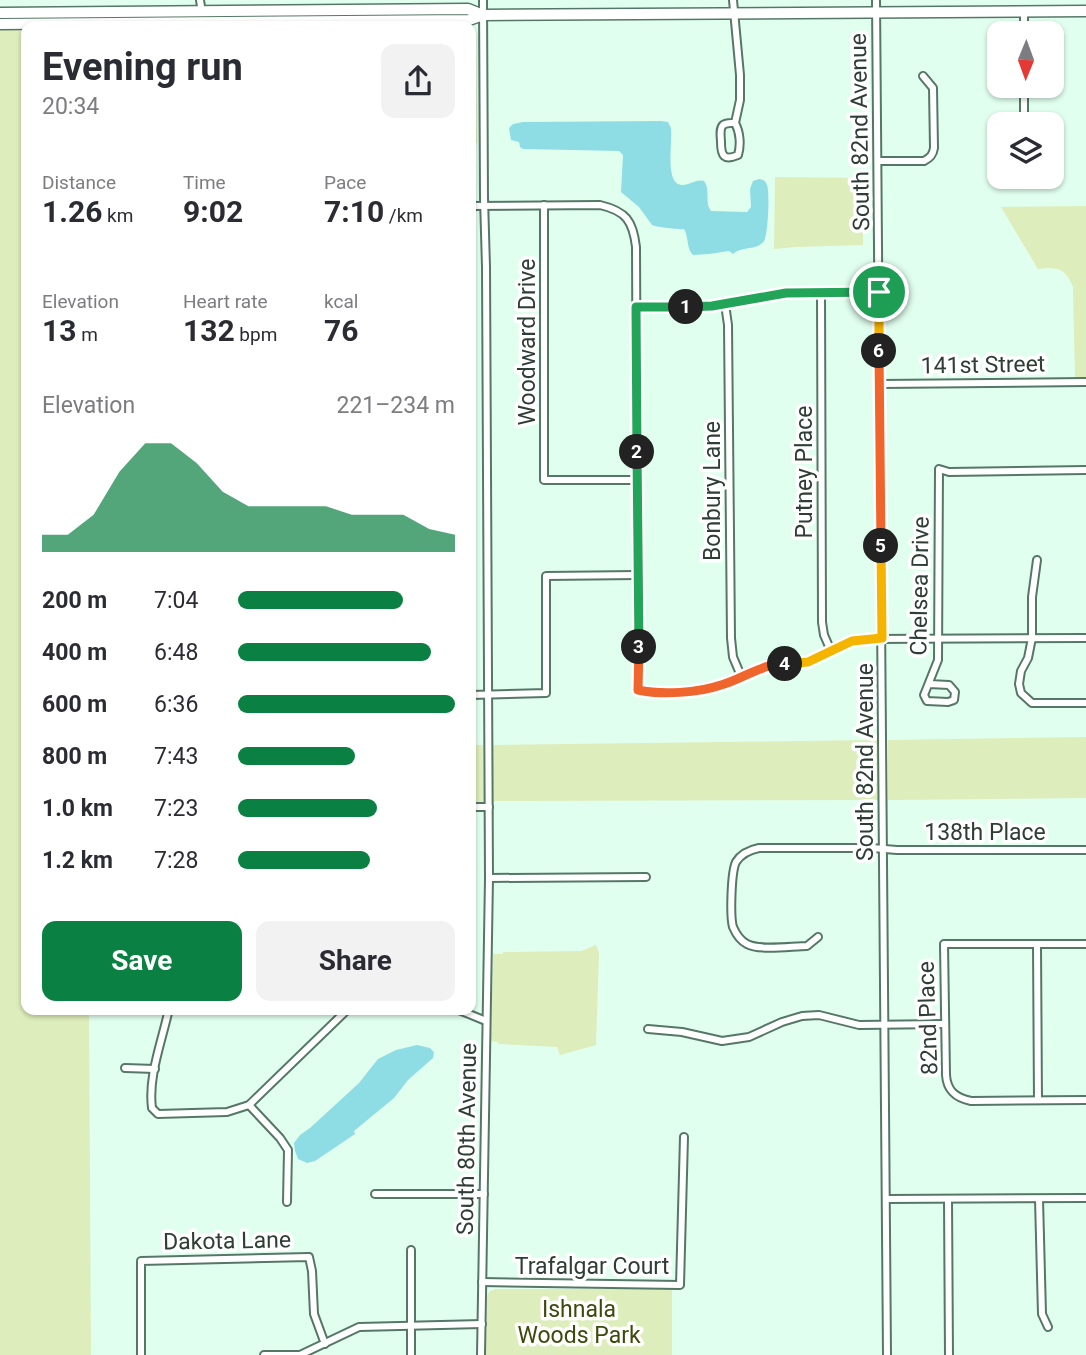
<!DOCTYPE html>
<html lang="en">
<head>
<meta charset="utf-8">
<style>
	body { margin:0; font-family:Roboto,sans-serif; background:#f2f2f3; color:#2b2b33; height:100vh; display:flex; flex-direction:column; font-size:26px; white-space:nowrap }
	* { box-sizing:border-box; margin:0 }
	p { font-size:23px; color:#7c7c81 }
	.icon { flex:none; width:38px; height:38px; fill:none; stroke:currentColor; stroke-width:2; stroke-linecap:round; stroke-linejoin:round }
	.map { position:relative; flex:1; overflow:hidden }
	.details { position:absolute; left:21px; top:21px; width:455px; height:994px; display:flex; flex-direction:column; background:#fff; border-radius:14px; box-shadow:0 2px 5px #0004 }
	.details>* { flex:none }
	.needle { width:46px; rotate:181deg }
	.buttons { position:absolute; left:987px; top:21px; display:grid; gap:14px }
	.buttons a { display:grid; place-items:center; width:77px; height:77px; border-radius:14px; background:#fff; box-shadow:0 2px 5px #0004; font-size:35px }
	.pin { position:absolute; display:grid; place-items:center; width:60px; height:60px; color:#fff; margin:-30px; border:4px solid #fff; border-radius:50%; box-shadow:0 2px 7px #0007 }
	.km { position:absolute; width:35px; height:35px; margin:-18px; border-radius:50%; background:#222; color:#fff; font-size:19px; line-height:35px; text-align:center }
	.round { display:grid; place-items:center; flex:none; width:74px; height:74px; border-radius:14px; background:#f2f2f3 }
	.head { display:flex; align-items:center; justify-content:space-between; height:119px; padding:0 21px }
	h1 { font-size:38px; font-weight:700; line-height:52px }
	.metrics { display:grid; grid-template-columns:repeat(3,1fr); gap:10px; height:119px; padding:7px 21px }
	.metrics div { display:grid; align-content:center }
	.metrics b { font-size:30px; font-weight:700 }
	.metrics small { font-size:19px; font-weight:400 }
	.metrics p { font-size:19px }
	.chart { height:196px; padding:14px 21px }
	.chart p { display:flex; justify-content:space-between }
	.chart svg { width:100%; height:126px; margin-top:7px; fill:#0b8043; opacity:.7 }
	.primary-button { display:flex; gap:14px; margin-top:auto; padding:14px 21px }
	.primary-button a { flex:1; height:80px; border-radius:14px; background:#0b8043; color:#fff; font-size:28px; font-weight:700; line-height:80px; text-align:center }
	.primary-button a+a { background:#f2f2f3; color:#2b2b33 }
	ul { padding:0 21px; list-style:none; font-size:23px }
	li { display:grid; grid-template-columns:112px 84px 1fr; align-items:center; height:52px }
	li i { height:18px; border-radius:9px; background:#0b8043 }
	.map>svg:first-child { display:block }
</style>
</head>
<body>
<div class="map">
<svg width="1086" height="1355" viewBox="0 0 1086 1355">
	<rect width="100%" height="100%" fill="#e1ffef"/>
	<g fill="#ddedbb">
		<polygon points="471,27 476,31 477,143 471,143"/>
		<polygon points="0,30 26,30 26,1010 89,1010 91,1355 0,1355"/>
		<polygon points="775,177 863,178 863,245 796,247 774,249"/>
		<path d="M1086,206V379L1075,378L1073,287C1066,268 1057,267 1038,269L1001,207Z"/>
		<polygon points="1086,737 1086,798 888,800 888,740"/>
		<polygon points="877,740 878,800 492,801 493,745"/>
		<polygon points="471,745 483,745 484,799 482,803 471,804"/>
		<polygon points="596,945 599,953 596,1045 560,1055 557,1047 498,1044 498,1042 491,1041 493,954 503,954 503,952 581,951"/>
		<polygon points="496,1289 672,1289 672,1355 486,1355 487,1296 490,1291"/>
	</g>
	<g fill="#8edde5">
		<path d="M661,121L668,122L671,128C673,141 664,184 682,185C691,185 695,179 704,181C711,190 704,202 711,211L747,212L751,207L750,189L753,181L759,179C764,180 765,180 767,185C770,192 768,236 764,241C757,251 741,246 733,254L729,251L709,254L693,255C686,248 689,237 684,229C681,230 656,227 652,225L639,207L621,192L623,155L619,151L523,149L520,147L519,142L511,140L509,128L513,124L523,122Z"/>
		<polygon points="417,1045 430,1048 434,1052 433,1058 408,1080 394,1098 354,1131 355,1134 315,1161 307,1163 298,1159 295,1151 294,1143 300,1135 310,1128 359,1083 378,1059 396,1050"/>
	</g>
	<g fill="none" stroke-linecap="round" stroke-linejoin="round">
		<g stroke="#567767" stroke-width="10">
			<g id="minor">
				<polyline points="200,0 202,13"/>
				<path d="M733,0L740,75V100L735,123C740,132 741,145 738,155C724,161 721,156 721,142C721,137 719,129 723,125C727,122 731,123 735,123"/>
				<polyline points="876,0 887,1355"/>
				<polyline points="1024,11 1024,33"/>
				<polyline points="1024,86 1024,124"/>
				<path d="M878,161H924C930,158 933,155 934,148L933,88L923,76"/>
				<polyline points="544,205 544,480 637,480"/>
				<path d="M471,206L600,205C626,211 633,221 636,247L638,690L648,692L686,691L712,688L733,681L766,666L808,661L852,641L871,639L1086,638"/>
				<polyline points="821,292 822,622 824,635 831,651"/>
				<polyline points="725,304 728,325 731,638 733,657 741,676"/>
				<polyline points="637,307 712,306 786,293 879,292"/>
				<polyline points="880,384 1086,382"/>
				<polyline points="1037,560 1032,597 1032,638 1028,658 1021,671 1019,684 1021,693 1032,703 1086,703"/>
				<polyline points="929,684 949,685 955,692 954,700 948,702 927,701 924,695 938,660 939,469 949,472 1086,470"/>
				<polyline points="471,695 546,693 546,576 638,575"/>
				<polyline points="471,807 489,807"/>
				<polyline points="489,878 646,877"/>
				<path d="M818,937L807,946C792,946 760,951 747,944C741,941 736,934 733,927C730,917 731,872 736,862C741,854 749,850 759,848H872L897,850H1086"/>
				<path d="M1086,944H944L946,1075C947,1091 956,1098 971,1101L1086,1100"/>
				<polyline points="1037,945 1038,1100"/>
				<path d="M163,1010L168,1013C161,1044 148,1077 152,1108L158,1114L227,1112L249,1105L347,1010"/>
				<polyline points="459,1010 486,1021"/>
				<polyline points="648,1029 682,1032 722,1041 749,1037 782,1022 802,1016 819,1015 859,1025 945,1024"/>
				<polyline points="125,1068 155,1069"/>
				<polyline points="249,1105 280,1138 288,1150 287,1202"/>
				<polyline points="375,1194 484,1194"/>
				<polyline points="886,1199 1086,1198"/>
				<polyline points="948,1199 949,1355"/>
				<polyline points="1039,1199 1042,1314 1048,1327"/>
				<polyline points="482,1282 680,1285 684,1137"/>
				<polyline points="141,1355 141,1261 309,1257 312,1271 314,1314 325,1344"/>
				<polyline points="264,1355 300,1355 359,1327 482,1324"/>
				<polyline points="411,1355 411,1250"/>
				<polyline points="481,1355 489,878 486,267 484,198 483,0"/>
			</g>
		</g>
		<g stroke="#567767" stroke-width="13">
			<g id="secondary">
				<polyline points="0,13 468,9 483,15"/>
				<polyline points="0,24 469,20 483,15 1086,11"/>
			</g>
		</g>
		<use href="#minor" stroke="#fff" stroke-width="6"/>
		<use href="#secondary" stroke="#fff" stroke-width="10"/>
	</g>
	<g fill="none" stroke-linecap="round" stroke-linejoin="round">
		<g stroke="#fff" stroke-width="14">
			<polyline id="split-1" points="686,307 712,306 786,293 879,292"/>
		</g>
		<g stroke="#fff" stroke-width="14">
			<polyline id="split-2" points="637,452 636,307 686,307"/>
		</g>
		<g stroke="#fff" stroke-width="14">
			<polyline id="split-3" points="637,452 639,647"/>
		</g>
		<g stroke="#fff" stroke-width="14">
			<path id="split-4" d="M639,647L638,690C662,695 698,693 721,685C736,681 748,673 763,668C769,665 777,665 785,664"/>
		</g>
		<g stroke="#fff" stroke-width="14">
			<polyline id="split-5" points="785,664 808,662 852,641 882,638 881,546"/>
		</g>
		<g stroke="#fff" stroke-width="14">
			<polyline id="split-6" points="879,351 881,546"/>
		</g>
		<g stroke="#fff" stroke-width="14">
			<polyline id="split-7" points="879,292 879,351"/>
		</g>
		<use href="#split-1" stroke="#22a559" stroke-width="9"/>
		<use href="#split-2" stroke="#22a559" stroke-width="9"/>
		<use href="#split-3" stroke="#22a559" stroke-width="9"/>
		<use href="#split-4" stroke="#f0652b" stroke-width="9"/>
		<use href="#split-5" stroke="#f5b400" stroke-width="9"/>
		<use href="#split-6" stroke="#f0652b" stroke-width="9"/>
		<use href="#split-7" stroke="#f5b400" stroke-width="9"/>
	</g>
	<g text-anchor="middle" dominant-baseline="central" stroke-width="7" stroke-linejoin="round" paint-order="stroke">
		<g font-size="23" fill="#2e3d35" stroke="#fff">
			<text transform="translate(860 132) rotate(-91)">South 82nd Avenue</text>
			<text transform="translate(527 342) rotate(-90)">Woodward Drive</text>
			<text transform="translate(983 365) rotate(-1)">141st Street</text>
			<text transform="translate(804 472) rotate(-90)">Putney Place</text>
			<text transform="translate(712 491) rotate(-90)">Bonbury Lane</text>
			<text transform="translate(920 586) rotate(-89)">Chelsea Drive</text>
			<text transform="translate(865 762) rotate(-90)">South 82nd Avenue</text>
			<text x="985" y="832">138th Place</text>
			<text transform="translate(928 1018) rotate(-92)">82nd Place</text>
			<text transform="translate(467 1139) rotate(-89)">South 80th Avenue</text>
			<text transform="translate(227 1241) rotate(-1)">Dakota Lane</text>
			<text x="592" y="1266">Trafalgar Court</text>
		</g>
		<g font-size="23" fill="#3c4b0b" stroke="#fff">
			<text x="579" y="1309">Ishnala<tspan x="579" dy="26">Woods Park</tspan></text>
		</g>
	</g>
</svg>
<div class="buttons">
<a><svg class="needle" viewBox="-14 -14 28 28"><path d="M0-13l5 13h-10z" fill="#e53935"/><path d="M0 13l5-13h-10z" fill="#7c7c81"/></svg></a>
<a><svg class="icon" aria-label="layers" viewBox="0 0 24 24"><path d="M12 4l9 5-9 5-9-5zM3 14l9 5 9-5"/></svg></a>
</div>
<div class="pin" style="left:879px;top:292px;background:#1e9e55"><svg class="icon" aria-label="arrive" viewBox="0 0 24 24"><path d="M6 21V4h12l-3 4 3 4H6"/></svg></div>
<b class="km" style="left:686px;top:307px">1</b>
<b class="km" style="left:637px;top:452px">2</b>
<b class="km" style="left:639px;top:647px">3</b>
<b class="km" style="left:785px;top:664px">4</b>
<b class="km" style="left:881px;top:546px">5</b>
<b class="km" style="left:879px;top:351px">6</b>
<section class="details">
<div class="head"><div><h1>Evening run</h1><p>20:34</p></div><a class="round"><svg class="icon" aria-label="share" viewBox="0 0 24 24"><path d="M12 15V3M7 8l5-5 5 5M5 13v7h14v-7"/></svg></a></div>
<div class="metrics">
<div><p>Distance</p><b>1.26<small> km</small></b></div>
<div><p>Time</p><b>9:02</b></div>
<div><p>Pace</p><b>7:10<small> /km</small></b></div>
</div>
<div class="metrics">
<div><p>Elevation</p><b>13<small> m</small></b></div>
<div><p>Heart rate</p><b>132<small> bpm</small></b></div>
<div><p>kcal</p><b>76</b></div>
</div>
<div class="chart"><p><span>Elevation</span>221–234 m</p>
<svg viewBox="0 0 160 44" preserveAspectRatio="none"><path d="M0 44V38L10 38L20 31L30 16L40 6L50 6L60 13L70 23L80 28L90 28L100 28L110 28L120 31L130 31L140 31L150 36L160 38V44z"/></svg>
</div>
<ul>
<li><b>200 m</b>7:04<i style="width:76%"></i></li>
<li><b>400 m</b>6:48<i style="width:89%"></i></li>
<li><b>600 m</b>6:36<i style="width:100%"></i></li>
<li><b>800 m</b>7:43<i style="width:54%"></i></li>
<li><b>1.0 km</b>7:23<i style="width:64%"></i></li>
<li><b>1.2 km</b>7:28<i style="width:61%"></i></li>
</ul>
<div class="primary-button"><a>Save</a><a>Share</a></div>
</section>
</div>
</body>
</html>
